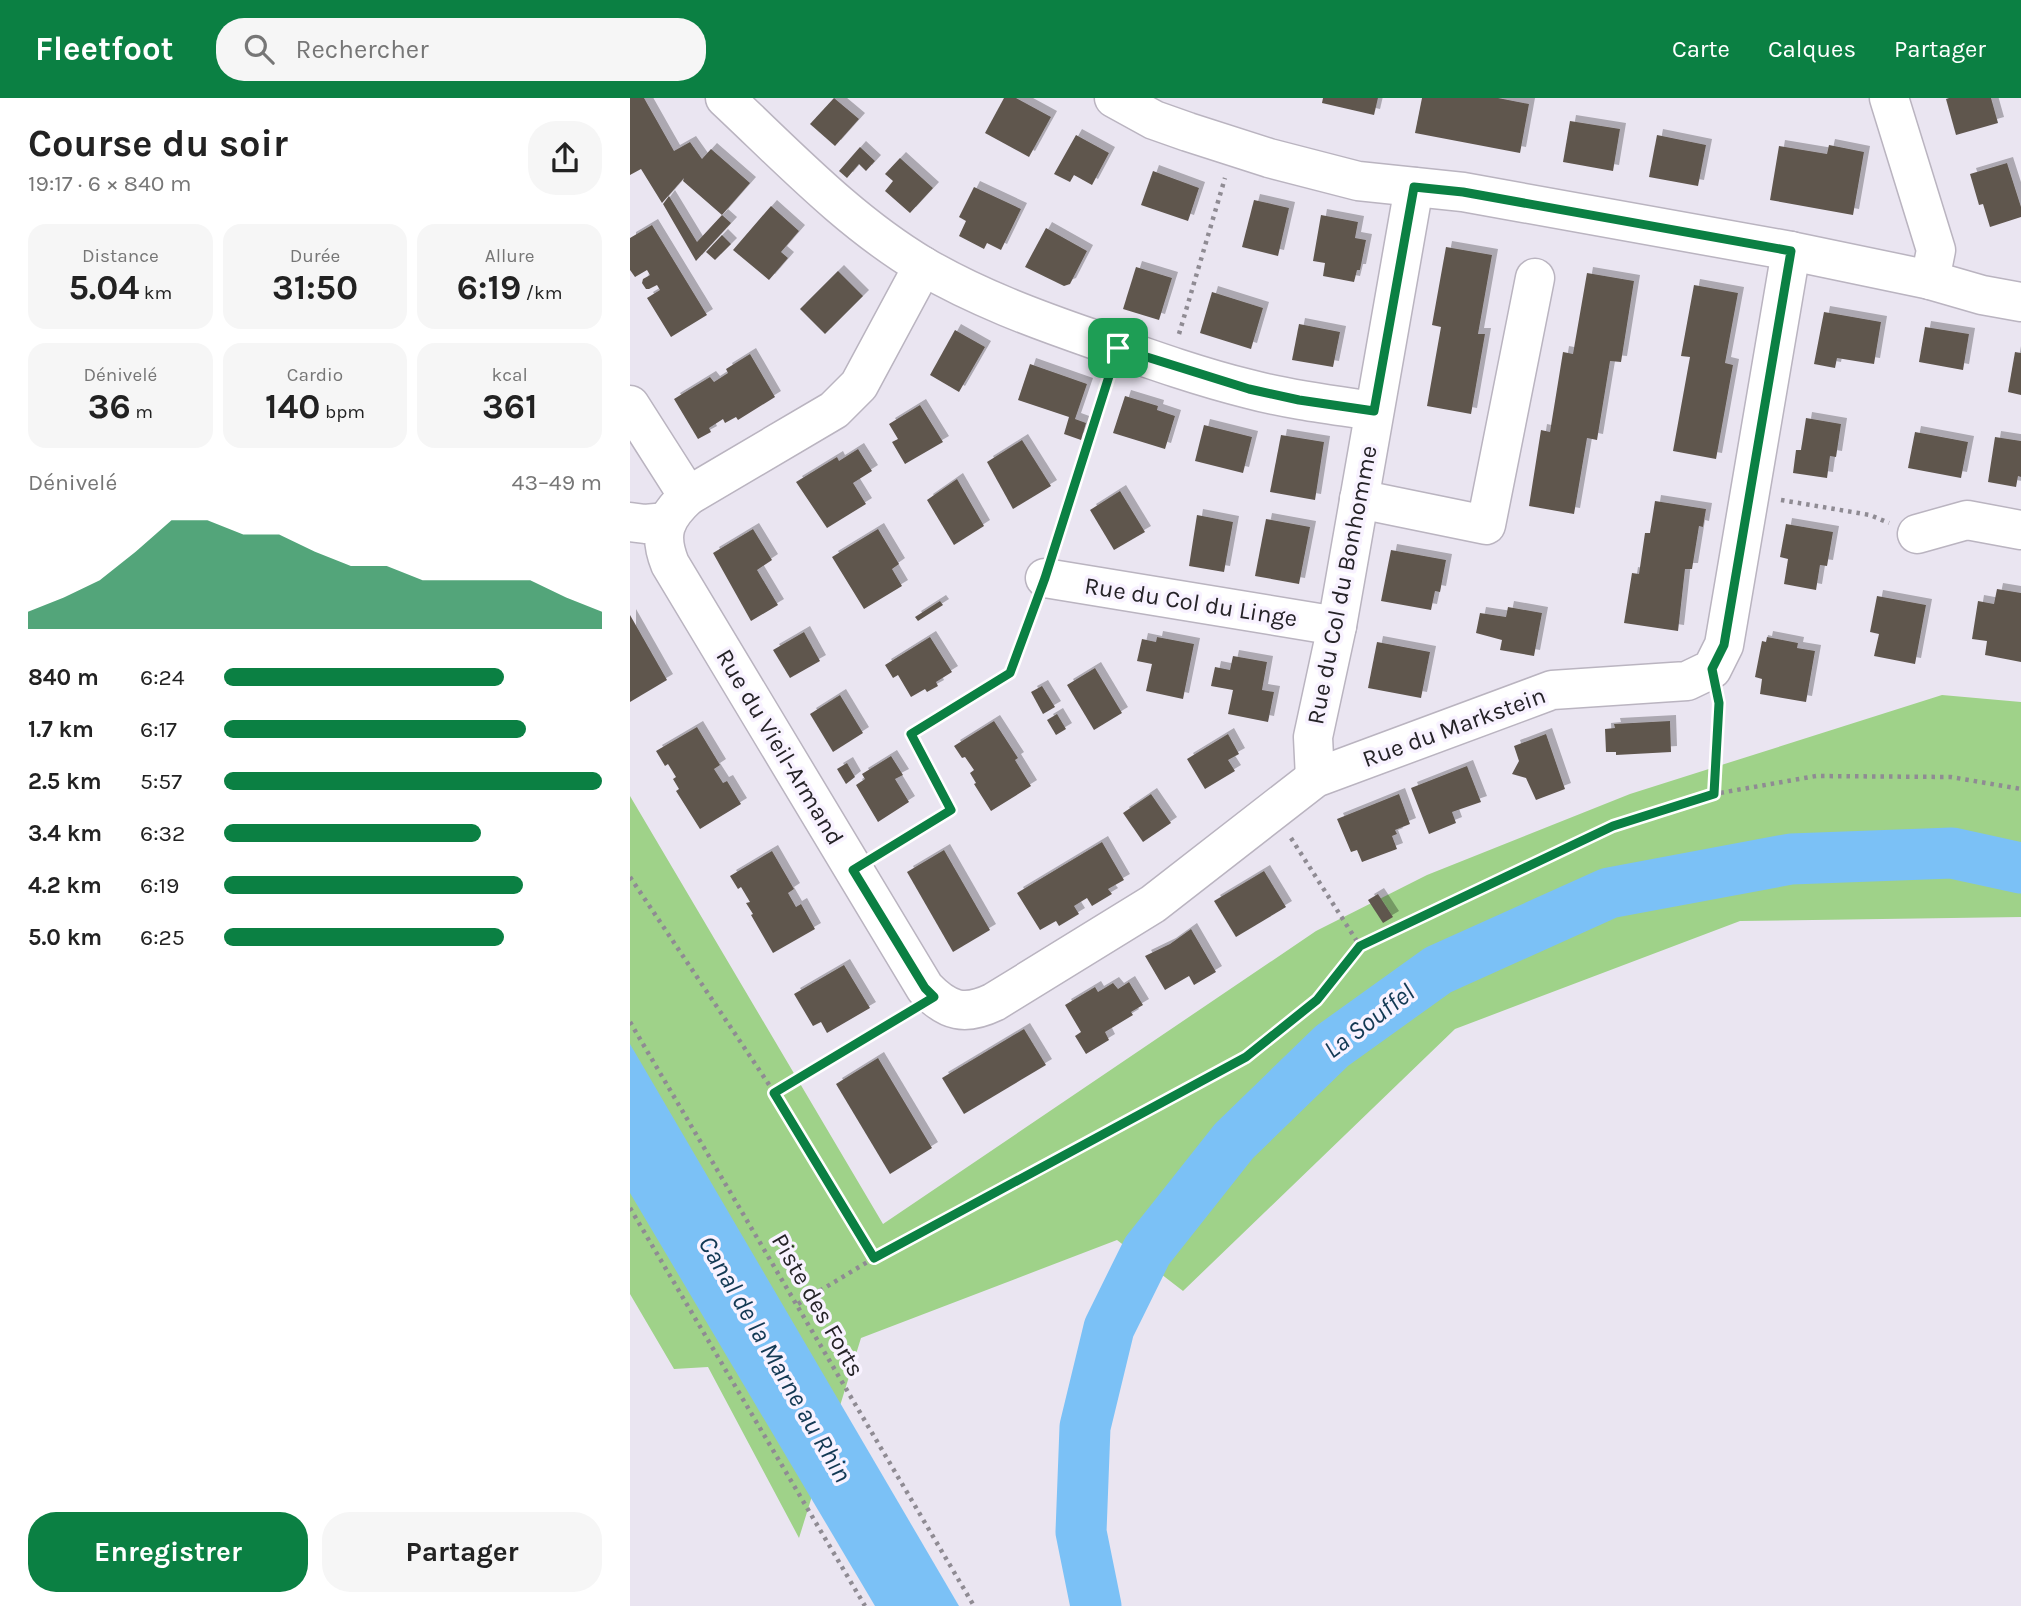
<!DOCTYPE html>
<html lang="fr">
<head>
<meta charset="utf-8">
<style>
	body { margin:0; font-family:Karla,sans-serif; background:#f6f6f6; color:#222; height:100vh; display:flex; flex-direction:column; font-size:26px; white-space:nowrap }
	* { box-sizing:border-box; margin:0 }
	p { font-size:23px; color:#767676 }
	.icon { flex:none; width:38px; height:38px; fill:none; stroke:currentColor; stroke-width:2; stroke-linecap:round; stroke-linejoin:round }
	.map { position:relative; flex:1; overflow:hidden }
	.panel { display:flex; flex-direction:column; background:#fff; width:630px }
	.panel>* { flex:none }
	.pin { position:absolute; display:grid; place-items:center; width:60px; height:60px; color:#fff; margin:-30px; border-radius:14px; box-shadow:0 4px 10px #0006 }
	.round { display:grid; place-items:center; flex:none; width:74px; height:74px; border-radius:28px; background:#f6f6f6 }
	.headline { display:flex; align-items:center; justify-content:space-between; height:119px; padding:0 28px }
	h1 { font-size:38px; font-weight:700; line-height:52px }
	.metrics { display:grid; grid-template-columns:repeat(3,1fr); gap:10px; height:119px; padding:7px 28px }
	.metrics div { display:grid; align-content:center; border-radius:18px; background:#f6f6f6; text-align:center }
	.metrics b { font-size:35px; font-weight:700 }
	.metrics small { font-size:19px; font-weight:400 }
	.metrics p { font-size:19px }
	.chart { height:196px; padding:14px 28px }
	.chart p { display:flex; justify-content:space-between }
	.chart svg { width:100%; height:126px; margin-top:7px; fill:#0b8043; opacity:.7 }
	.button { display:flex; gap:14px; margin-top:auto; padding:14px 28px }
	.button a { flex:1; height:80px; border-radius:28px; background:#0b8043; color:#fff; font-size:28px; font-weight:700; line-height:80px; text-align:center }
	.button a+a { background:#f6f6f6; color:#222 }
	ul { padding:0 28px; list-style:none; font-size:23px }
	li { display:grid; grid-template-columns:112px 84px 1fr; align-items:center; height:52px }
	li i { height:18px; border-radius:9px; background:#0b8043 }
	header { display:flex; align-items:center; gap:42px; box-sizing:border-box; height:98px; padding:0 35px; background:#0b8043; color:#fff }
	header strong { font-size:33px }
	nav { display:flex; gap:38px; margin-inline-start:auto; font-size:24px }
	.search { width:490px; height:63px; background:#f6f6f6; display:flex; align-items:center; gap:18px; box-sizing:border-box; padding:0 24px; border-radius:28px; color:#767676; font-size:26px }
	main { display:flex; flex:1; min-height:0 }
	.map>svg:first-child { display:block }
</style>
</head>
<body>
<header>
<strong>Fleetfoot</strong>
<div class="search"><svg class="icon" aria-label="search" viewBox="0 0 24 24"><circle cx="10" cy="10" r="6"/><path d="M15 15l6 6"/></svg>Rechercher</div>
<nav><a>Carte</a><a>Calques</a><a>Partager</a></nav>
</header>
<main>
<section class="panel">
<div class="headline"><div><h1>Course du soir</h1><p>19:17 · 6 × 840 m</p></div><a class="round"><svg class="icon" aria-label="share" viewBox="0 0 24 24"><path d="M12 15V3M7 8l5-5 5 5M5 13v7h14v-7"/></svg></a></div>
<div class="metrics">
<div><p>Distance</p><b>5.04<small> km</small></b></div>
<div><p>Durée</p><b>31:50</b></div>
<div><p>Allure</p><b>6:19<small> /km</small></b></div>
</div>
<div class="metrics">
<div><p>Dénivelé</p><b>36<small> m</small></b></div>
<div><p>Cardio</p><b>140<small> bpm</small></b></div>
<div><p>kcal</p><b>361</b></div>
</div>
<div class="chart"><p><span>Dénivelé</span>43–49 m</p>
<svg viewBox="0 0 160 44" preserveAspectRatio="none"><path d="M0 44V38L10 33L20 27L30 17L40 6L50 6L60 11L70 11L80 17L90 22L100 22L110 27L120 27L130 27L140 27L150 33L160 38V44z"/></svg>
</div>
<ul>
<li><b>840 m</b>6:24<i style="width:74%"></i></li>
<li><b>1.7 km</b>6:17<i style="width:80%"></i></li>
<li><b>2.5 km</b>5:57<i style="width:100%"></i></li>
<li><b>3.4 km</b>6:32<i style="width:68%"></i></li>
<li><b>4.2 km</b>6:19<i style="width:79%"></i></li>
<li><b>5.0 km</b>6:25<i style="width:74%"></i></li>
</ul>
<div class="button"><a>Enregistrer</a><a>Partager</a></div>
</section>
<div class="map">
<svg width="1391" height="1508" viewBox="0 0 1391 1508">
	<defs>
		<filter id="shadow"><feDropShadow dx="6" dy="-6" stdDeviation="0" flood-color="#0004"/></filter>
	</defs>
	<rect width="100%" height="100%" fill="#eae5f1"/>
	<polygon fill="#9fd289" points="1312,597 1391,604 1391,819 1110,823 825,931 553,1193 487,1142 231,1240 169,1440 78,1269 44,1271 0,1196 0,698 253,1126 686,833 797,777 1000,696"/>
	<polygon fill="#7bc1f6" points="0,946 329,1508 245,1508 0,1095"/>
	<g fill="none" stroke-linecap="round" stroke-linejoin="round">
		<polyline stroke="#7bc1f6" stroke-width="51" points="466,1508 451,1434 455,1329 479,1230 517,1153 604,1043 702,948 808,872 979,795 1161,761 1322,755 1391,770"/>
	</g>
	<g fill="#5f564e" filter="url(#shadow)">
		<polygon points="0,0 14,0 44,53 60,44 72,61 81,51 120,85 92,117 101,125 66,163 33,106 39,98 67,144 92,117 53,83 54,80 32,105 11,71 0,77"/>
		<polygon points="204,0 229,21 205,48 180,26"/>
		<polygon points="374,0 386,0 421,19 399,59 355,35"/>
		<polygon points="693,0 748,0 744,17 692,5"/>
		<polygon points="792,0 868,0 899,6 890,55 785,35"/>
		<polygon points="1319,0 1361,0 1368,25 1326,37 1316,1"/>
		<polygon points="940,23 990,31 983,73 933,64"/>
		<polygon points="446,37 479,55 462,87 444,77 440,84 424,76"/>
		<polygon points="1027,37 1076,47 1068,88 1019,79"/>
		<polygon points="1199,47 1234,54 1223,117 1140,102 1149,48 1197,56"/>
		<polygon points="230,49 245,63 236,73 229,66 217,80 209,73"/>
		<polygon points="270,60 303,90 280,115 255,93 263,83 255,76"/>
		<polygon points="1377,65 1391,109 1391,119 1360,129 1353,106 1349,107 1340,76"/>
		<polygon points="523,73 569,90 558,123 511,107"/>
		<polygon points="344,89 391,111 371,152 357,145 354,151 329,138 336,123 329,119"/>
		<polygon points="624,102 659,110 648,158 612,149"/>
		<polygon points="141,108 169,133 151,154 158,160 139,182 103,152"/>
		<polygon points="691,117 728,124 725,140 736,142 730,172 727,172 724,184 693,178 695,165 683,163"/>
		<polygon points="22,127 77,217 41,239 17,200 30,192 27,187 19,191 16,191 12,185 13,181 20,177 17,172 5,179 0,172 0,140"/>
		<polygon points="416,130 457,153 440,186 434,188 395,169"/>
		<polygon points="92,137 101,146 85,162 76,154"/>
		<polygon points="816,149 862,157 848,236 855,236 841,316 797,308 811,229 802,227"/>
		<polygon points="506,169 542,180 529,222 493,211"/>
		<polygon points="208,173 233,198 195,236 170,211"/>
		<polygon points="957,175 1004,183 991,264 980,263 967,342 957,340 944,416 899,408 911,332 920,334 933,254 943,256"/>
		<polygon points="1064,187 1108,195 1095,265 1103,267 1086,361 1043,353 1060,259 1051,258"/>
		<polygon points="582,194 633,210 621,251 570,235"/>
		<polygon points="1194,214 1251,224 1244,266 1207,260 1205,270 1184,266"/>
		<polygon points="669,226 710,234 703,269 662,262"/>
		<polygon points="1295,229 1339,236 1333,272 1289,264"/>
		<polygon points="325,232 355,249 329,294 300,277"/>
		<polygon points="1385,254 1391,255 1391,297 1378,294"/>
		<polygon points="120,256 145,299 108,322 106,319 95,325 93,321 79,330 81,334 68,341 44,301 80,279 84,284 98,275 96,271"/>
		<polygon points="400,266 457,286 445,321 456,325 451,342 434,336 439,319 388,302"/>
		<polygon points="495,298 528,308 527,312 545,318 535,351 483,335"/>
		<polygon points="290,307 313,344 275,366 262,344 268,341 259,326"/>
		<polygon points="1176,320 1211,326 1206,359 1200,358 1197,380 1163,375 1166,352 1171,352"/>
		<polygon points="574,327 622,339 613,375 565,363"/>
		<polygon points="1285,334 1338,344 1331,380 1278,370"/>
		<polygon points="651,337 694,344 685,402 640,394"/>
		<polygon points="1365,339 1391,343 1391,379 1388,378 1386,389 1358,384"/>
		<polygon points="392,342 421,388 383,411 357,364"/>
		<polygon points="228,351 242,373 223,385 236,406 197,430 166,384 207,359 209,363"/>
		<polygon points="327,381 354,428 324,447 297,402"/>
		<polygon points="490,393 515,434 484,452 460,412"/>
		<polygon points="1025,403 1076,411 1073,429 1069,428 1062,471 1055,471 1048,533 994,525 1002,475 1009,476 1015,435 1020,435"/>
		<polygon points="567,417 603,424 594,474 559,468"/>
		<polygon points="636,421 680,429 669,486 625,478"/>
		<polygon points="1156,426 1203,434 1197,468 1190,467 1186,492 1154,486 1158,461 1150,459"/>
		<polygon points="123,431 142,462 127,472 148,507 121,523 83,455"/>
		<polygon points="248,431 269,466 262,471 272,488 234,511 202,459"/>
		<polygon points="761,452 816,462 810,494 805,493 801,512 751,503"/>
		<polygon points="1367,491 1391,495 1391,564 1355,557 1357,543 1342,541 1348,503 1364,506"/>
		<polygon points="1247,498 1296,507 1285,566 1244,558 1249,536 1240,534"/>
		<polygon points="310,503 313,507 288,523 285,519"/>
		<polygon points="878,509 912,515 904,558 870,552 872,542 846,535 850,515 876,519"/>
		<polygon points="0,517 37,582 0,604"/>
		<polygon points="174,534 190,563 160,580 143,552"/>
		<polygon points="300,539 322,574 306,584 308,588 297,594 295,591 281,599 268,577 263,580 255,567"/>
		<polygon points="527,539 564,546 553,601 516,593 522,566 507,563 512,541 526,544"/>
		<polygon points="1137,539 1168,545 1167,550 1185,553 1176,604 1130,596 1132,581 1125,579 1132,543 1136,544"/>
		<polygon points="747,544 800,554 791,600 738,590"/>
		<polygon points="603,558 637,564 632,592 644,594 638,624 598,616 603,592 581,588 585,569 600,572"/>
		<polygon points="465,570 492,615 464,632 437,587"/>
		<polygon points="412,588 425,609 413,616 401,594"/>
		<polygon points="210,597 233,635 203,654 180,616"/>
		<polygon points="427,616 436,631 426,637 417,622"/>
		<polygon points="364,623 388,660 385,662 401,688 361,713 344,686 346,685 340,675 344,672 335,659 332,660 324,648"/>
		<polygon points="1040,623 1041,654 986,657 986,654 976,654 975,631 985,630 984,626"/>
		<polygon points="67,629 90,667 84,671 93,685 97,683 111,706 70,731 46,693 49,691 43,681 46,679 38,666 35,668 26,653"/>
		<polygon points="598,636 609,656 598,662 605,673 575,691 557,661"/>
		<polygon points="916,636 935,691 906,702 896,680 882,676 889,663 884,648"/>
		<polygon points="261,658 273,677 265,681 279,704 248,724 226,687 235,681 232,676"/>
		<polygon points="217,665 225,679 216,686 207,671"/>
		<polygon points="837,668 851,704 822,714 826,725 799,736 781,690"/>
		<polygon points="521,696 541,725 513,744 493,715"/>
		<polygon points="769,696 780,726 765,732 767,736 762,738 767,751 732,764 727,752 721,754 707,721"/>
		<polygon points="472,744 494,782 478,791 482,796 462,808 457,800 444,808 449,816 429,828 426,823 410,832 387,795"/>
		<polygon points="314,752 360,832 323,854 277,774"/>
		<polygon points="142,753 164,791 158,795 166,809 171,806 185,831 143,855 121,817 123,816 116,805 120,804 111,789 108,791 100,778"/>
		<polygon points="634,773 656,809 606,839 584,803"/>
		<polygon points="748,796 763,819 753,825 738,802"/>
		<polygon points="561,831 586,874 564,887 559,878 535,892 515,858 540,846"/>
		<polygon points="214,867 240,910 197,935 191,924 183,928 164,896"/>
		<polygon points="499,884 513,907 501,914 503,917 475,934 479,942 456,956 445,938 451,934 435,907 465,889 468,894 483,885 488,891"/>
		<polygon points="394,931 416,967 334,1016 312,980"/>
		<polygon points="248,960 302,1050 260,1076 206,986"/>
	</g>
	<g fill="none" stroke-linecap="round" stroke-linejoin="round">
		<g stroke="#bab4c0" stroke-width="41">
			<g id="minor">
				<path d="M95,0C158,59 219,124 293,168C346,199 405,221 463,241C514,259 566,278 619,291C660,302 703,307 744,313"/>
				<polyline points="484,0 524,22 558,34 639,60 728,83 833,94 1161,153 1300,182 1352,197 1391,204"/>
				<polyline points="1259,0 1306,152 1300,182"/>
				<polyline points="0,307 58,398 204,312 229,287 293,168"/>
				<path d="M58,398C34,420 28,436 40,466L295,890C318,914 335,918 364,904L523,806L685,680L922,592L1057,583L1082,571L1094,547L1161,153"/>
				<polyline points="729,401 856,427 905,180"/>
				<polyline points="0,424 15,426 37,424"/>
				<polyline points="1287,436 1337,422 1391,432"/>
				<polyline points="415,480 707,528"/>
				<polyline points="685,680 683,639 707,528 784,89"/>
			</g>
		</g>
		<g stroke="#8f8b93" stroke-width="4.5" stroke-dasharray="3.5 5" stroke-linecap="butt">
			<polyline points="549,236 595,80"/>
			<polyline points="1151,402 1240,417 1259,425"/>
			<polyline points="425,449 478,281"/>
			<polyline points="1084,696 1088,603"/>
			<polyline points="661,740 730,848"/>
			<polyline points="252,754 321,712 281,636 381,575 404,511"/>
			<polyline points="0,779 144,994 244,1160 616,959 687,902 730,848 983,728 1084,696 1186,678 1321,679 1391,691"/>
			<polyline points="0,924 344,1508"/>
			<polyline points="144,994 276,916"/>
			<polyline points="0,1110 235,1508"/>
			<polyline points="168,1206 244,1160"/>
		</g>
		<use href="#minor" stroke="#fff" stroke-width="38"/>
	</g>
	<g fill="none" stroke-linecap="round" stroke-linejoin="round">
		<g stroke="#fff" stroke-width="14">
			<polygon id="route" points="784,89 833,94 1161,153 1094,547 1082,571 1089,605 1084,696 983,728 730,848 687,902 616,959 244,1160 144,995 304,899 295,890 223,772 321,712 281,636 380,575 415,480 488,250 619,291 669,302 744,313"/>
		</g>
		<use href="#route" stroke="#0b8043" stroke-width="9"/>
	</g>
	<g text-anchor="middle" dominant-baseline="central" stroke-width="7" stroke-linejoin="round" paint-order="stroke">
		<g font-size="24" fill="#252327" stroke="#f8f2ff">
			<text transform="translate(712 487) rotate(-79)">Rue du Col du Bonhomme</text>
			<text transform="translate(561 504) rotate(9)">Rue du Col du Linge</text>
			<text transform="translate(824 629) rotate(-20)">Rue du Markstein</text>
			<text transform="translate(150 649) rotate(59)">Rue du Vieil-Armand</text>
			<text transform="translate(188 1207) rotate(60)">Piste des Forts</text>
		</g>
		<g font-size="26" font-style="italic" fill="#133954" stroke="#f8f2ff">
			<text transform="translate(739 923) rotate(-37)">La Souffel</text>
			<text transform="translate(145 1261) rotate(60)">Canal de la Marne au Rhin</text>
		</g>
	</g>
</svg>
<div class="pin" style="left:488px;top:250px;background:#1e9e55"><svg class="icon" aria-label="arrive" viewBox="0 0 24 24"><path d="M6 21V4h12l-3 4 3 4H6"/></svg></div>
</div>
</main>
</body>
</html>
